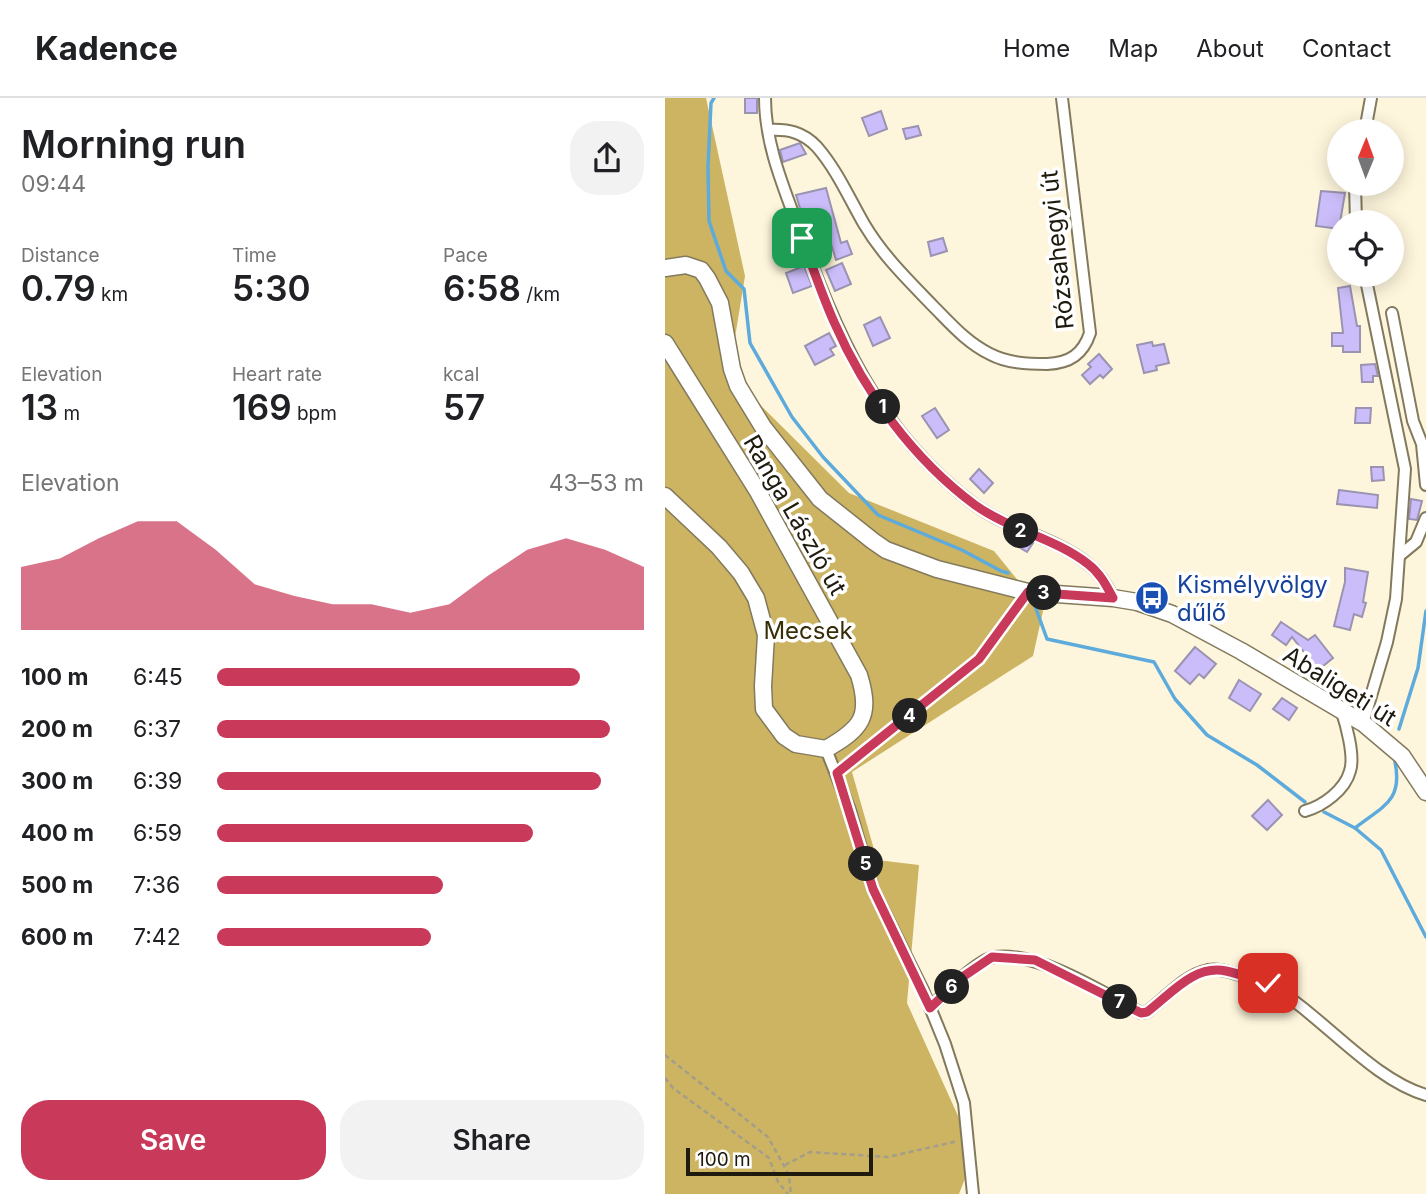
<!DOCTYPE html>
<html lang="en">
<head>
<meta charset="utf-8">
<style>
	body { margin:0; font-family:Inter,sans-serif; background:#f2f2f2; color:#202124; height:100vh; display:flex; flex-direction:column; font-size:26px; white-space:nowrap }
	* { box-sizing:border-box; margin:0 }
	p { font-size:23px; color:#757577 }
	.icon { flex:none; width:38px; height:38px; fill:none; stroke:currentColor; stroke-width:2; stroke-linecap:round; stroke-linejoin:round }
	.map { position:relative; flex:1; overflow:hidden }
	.side { display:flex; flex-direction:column; background:#fff; width:665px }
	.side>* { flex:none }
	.needle { width:46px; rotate:1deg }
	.controls { position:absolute; left:662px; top:21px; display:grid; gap:14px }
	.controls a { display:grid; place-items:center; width:77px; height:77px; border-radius:50%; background:#fff; box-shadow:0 4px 18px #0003; font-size:35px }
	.scale { position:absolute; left:21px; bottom:18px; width:187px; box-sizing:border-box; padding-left:7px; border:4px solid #1e1a0e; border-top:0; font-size:19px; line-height:24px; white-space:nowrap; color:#1e1a0e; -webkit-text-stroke:5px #fff; paint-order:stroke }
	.pin { position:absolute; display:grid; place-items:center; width:60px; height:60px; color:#fff; margin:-30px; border-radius:14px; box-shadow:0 4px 10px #0006 }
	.km { position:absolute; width:35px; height:35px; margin:-18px; border-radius:50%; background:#222; color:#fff; font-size:19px; line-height:35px; text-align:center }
	.round { display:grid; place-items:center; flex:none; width:74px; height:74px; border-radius:28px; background:#f2f2f2 }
	.headline { display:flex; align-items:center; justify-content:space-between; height:119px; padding:0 21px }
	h1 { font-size:38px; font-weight:600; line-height:52px }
	.stats { display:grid; grid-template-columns:repeat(3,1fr); gap:10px; height:119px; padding:7px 21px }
	.stats div { display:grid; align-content:center }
	.stats b { font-size:35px; font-weight:600 }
	.stats small { font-size:19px; font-weight:400 }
	.stats p { font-size:19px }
	.chart { height:196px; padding:14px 21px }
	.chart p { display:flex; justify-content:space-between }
	.chart svg { width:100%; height:126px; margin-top:7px; fill:#c93959; opacity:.7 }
	.button { display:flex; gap:14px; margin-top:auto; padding:14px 21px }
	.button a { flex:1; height:80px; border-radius:28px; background:#c93959; color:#fff; font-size:28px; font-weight:600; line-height:80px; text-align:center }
	.button a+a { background:#f2f2f2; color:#202124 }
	ul { padding:0 21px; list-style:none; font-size:23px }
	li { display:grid; grid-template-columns:112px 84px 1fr; align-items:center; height:52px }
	li i { height:18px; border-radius:9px; background:#c93959 }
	header { display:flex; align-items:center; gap:42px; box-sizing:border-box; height:98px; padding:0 35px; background:#fff; border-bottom:2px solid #e0e0e0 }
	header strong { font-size:33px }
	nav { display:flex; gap:38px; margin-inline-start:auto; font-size:24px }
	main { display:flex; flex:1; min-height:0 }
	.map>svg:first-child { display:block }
</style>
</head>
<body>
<header>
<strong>Kadence</strong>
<nav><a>Home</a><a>Map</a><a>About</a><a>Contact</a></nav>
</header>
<main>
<section class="side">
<div class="headline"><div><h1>Morning run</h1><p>09:44</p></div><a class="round"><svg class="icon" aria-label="share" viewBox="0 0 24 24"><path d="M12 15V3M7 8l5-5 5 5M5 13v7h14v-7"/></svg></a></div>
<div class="stats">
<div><p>Distance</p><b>0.79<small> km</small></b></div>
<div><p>Time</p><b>5:30</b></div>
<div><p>Pace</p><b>6:58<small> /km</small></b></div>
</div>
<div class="stats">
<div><p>Elevation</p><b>13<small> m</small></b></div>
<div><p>Heart rate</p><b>169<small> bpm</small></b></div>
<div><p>kcal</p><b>57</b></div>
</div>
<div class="chart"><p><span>Elevation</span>43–53 m</p>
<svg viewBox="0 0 160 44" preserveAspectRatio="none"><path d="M0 44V22L10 19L20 12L30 6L40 6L50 16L60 28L70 32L80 35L90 35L100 38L110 35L120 25L130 16L140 12L150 16L160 22V44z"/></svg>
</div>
<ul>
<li><b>100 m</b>6:45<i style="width:85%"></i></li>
<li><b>200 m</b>6:37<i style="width:92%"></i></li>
<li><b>300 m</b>6:39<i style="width:90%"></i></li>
<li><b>400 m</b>6:59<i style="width:74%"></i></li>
<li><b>500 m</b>7:36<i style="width:53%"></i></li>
<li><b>600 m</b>7:42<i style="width:50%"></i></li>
</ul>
<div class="button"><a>Save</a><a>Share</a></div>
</section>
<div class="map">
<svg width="761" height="1096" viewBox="0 0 761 1096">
	<rect width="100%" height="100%" fill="#fef6dc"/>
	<polygon fill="#ccb462" points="0,0 41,0 80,178 64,276 184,395 329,453 378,513 368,558 187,674 212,762 254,767 242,905 303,1040 308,1060 294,1096 0,1096"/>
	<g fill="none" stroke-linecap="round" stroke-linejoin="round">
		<g stroke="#5daadc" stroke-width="3.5">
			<polyline points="49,0 46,5 43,69 44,123 61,173 79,191 85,245 127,319 158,359 213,417 297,452 336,473 343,475"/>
			<polyline points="370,508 382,541 489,564 510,601 542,637 592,667 640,704"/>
			<polyline points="734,631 753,570 761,513"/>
			<polyline points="659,714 690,730 716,752 761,839"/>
			<path d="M690,730C718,708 738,703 730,664"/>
		</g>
	</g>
	<g fill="#cbbdf9" stroke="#9a93b1" stroke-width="2">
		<rect x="80" y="0" width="12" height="15"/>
		<polygon points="216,13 222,31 204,38 197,20"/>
		<polygon points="253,28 256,37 241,41 238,31"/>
		<polygon points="135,45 141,56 118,64 115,52"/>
		<polygon points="161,90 176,145 182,143 187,156 171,162 157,116 138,120 131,97"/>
		<polygon points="656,93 680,95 674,131 651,128"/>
		<polygon points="278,140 282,153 266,158 263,144"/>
		<polygon points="177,165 186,186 170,193 161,172"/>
		<polygon points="139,168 147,188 128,195 121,175"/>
		<polygon points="685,188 692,228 695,228 695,254 678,254 678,248 667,248 667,235 678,235 673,190"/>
		<polygon points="215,219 225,240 208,248 199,227"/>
		<polygon points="164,235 171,248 165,251 169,257 150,267 140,248"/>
		<polygon points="487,244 488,248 499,246 504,265 491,268 492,272 479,275 472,247"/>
		<polygon points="434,256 447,271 438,280 435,277 425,286 417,277 426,269 423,266"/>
		<polygon points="710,266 713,278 708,278 708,284 697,284 696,267"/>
		<polygon points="270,310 284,332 272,340 257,318"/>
		<polygon points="691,310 706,310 705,325 690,325"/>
		<polygon points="706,369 718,369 719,382 707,383"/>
		<polygon points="314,371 328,385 319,395 305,381"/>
		<polygon points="674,392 713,397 712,410 672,406"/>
		<polygon points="746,401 757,403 752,422 744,421"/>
		<polygon points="353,439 368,445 362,454 349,446"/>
		<polygon points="680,470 703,474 698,504 701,505 697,519 689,516 685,532 669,528 680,484"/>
		<polygon points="616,524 643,542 650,537 668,560 653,572 627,539 621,547 607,537"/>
		<polygon points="530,549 551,566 539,580 534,576 525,586 510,573"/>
		<polygon points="574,582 596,596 585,613 564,600"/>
		<polygon points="617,600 632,610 624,622 608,611"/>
		<polygon points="603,702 617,717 602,732 587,718"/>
	</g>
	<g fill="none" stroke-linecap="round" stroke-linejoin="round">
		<g stroke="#837a5d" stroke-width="14">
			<g id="street">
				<path d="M100,0C100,43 116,83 131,123C171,235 212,334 310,407C344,432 390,439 423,466C435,475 442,487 448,500"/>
				<path d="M104,32C123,31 138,34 152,49C172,72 184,100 199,126C218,158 243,182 268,208C286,226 301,244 325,256C342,265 362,266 382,266C405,265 418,256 425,235L397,0"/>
				<polyline points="700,33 706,0"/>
				<polyline points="690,86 691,124"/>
				<polyline points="727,215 748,323 757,346 761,387"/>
				<polyline points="734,458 751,444 761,420"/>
				<polyline points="698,625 722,544 731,501 740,371 700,177"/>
				<polyline points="161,651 185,712 208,791 258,892 280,946 299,1005 308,1096"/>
				<path d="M640,713C658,708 680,692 685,673C690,658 681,626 676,611"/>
				<path d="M265,910C278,897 312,862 329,859C373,853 437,894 476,915L482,914C501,900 519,877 543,872C554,870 564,874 575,877C584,880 596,882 605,887C657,917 706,981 761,997"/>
			</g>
		</g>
		<g stroke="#837a5d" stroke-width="19">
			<g id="secondary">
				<polyline points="0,170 21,167 36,172 42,180 55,205 67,271 73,288 98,329 155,401 208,443 221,452 272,471 363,494 448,500 472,504 507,516 576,553 698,625 737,658 761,694"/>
				<path d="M0,245L92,392L194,577C207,619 196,631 161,651L131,646L119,638L102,615L99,611L98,588L101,537L91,500L76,475L54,449L0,398"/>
			</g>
		</g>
		<g stroke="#a49d89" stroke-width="2.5" stroke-dasharray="5 3.5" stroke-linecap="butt">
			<polyline points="179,669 314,561 354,505"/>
			<polyline points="0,957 103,1039 124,1077 126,1096"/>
			<polyline points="0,980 8,990 104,1060 113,1084 123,1096"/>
			<polyline points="120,1067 145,1054 223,1059 293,1043"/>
		</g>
		<use href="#street" stroke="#fff" stroke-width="10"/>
		<use href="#secondary" stroke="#fff" stroke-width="16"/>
	</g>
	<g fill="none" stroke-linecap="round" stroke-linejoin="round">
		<g stroke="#fff" stroke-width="14">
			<path id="route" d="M137,140C147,168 157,197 169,224C200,295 248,361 310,407C345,432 390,440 423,466C435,475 441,487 448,500L363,494L314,561L172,675L208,791L265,910L299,878L327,859L370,862L476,915L482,914C505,897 529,866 561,873C575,876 589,881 603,885"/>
		</g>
		<use href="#route" stroke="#c93959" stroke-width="9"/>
	</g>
	<defs>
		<g id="bus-disc" transform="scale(1.75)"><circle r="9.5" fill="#1a4fb4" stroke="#fff"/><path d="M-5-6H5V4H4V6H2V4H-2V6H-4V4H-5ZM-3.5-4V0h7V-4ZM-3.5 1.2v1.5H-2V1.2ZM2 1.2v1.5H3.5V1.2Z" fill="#fff"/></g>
	</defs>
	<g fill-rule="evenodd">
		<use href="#bus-disc" x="487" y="500"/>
	</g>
	<g text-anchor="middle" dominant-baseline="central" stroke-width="7" stroke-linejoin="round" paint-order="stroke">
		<g font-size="24" fill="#1e1a0e" stroke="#fff">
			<text transform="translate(392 152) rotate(-96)">Rózsahegyi út</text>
			<text transform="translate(130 417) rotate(60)">Ranga László út</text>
			<text transform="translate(675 588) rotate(32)">Abaligeti út</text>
		</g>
		<g font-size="24" fill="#164399" stroke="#fff" text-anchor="start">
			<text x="512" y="486">Kismélyvölgy<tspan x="512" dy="28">dűlő</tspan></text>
		</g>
		<g font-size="24" fill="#372d07" stroke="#fff">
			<text x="143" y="532">Mecsek</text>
		</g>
	</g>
</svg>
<div class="controls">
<a><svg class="needle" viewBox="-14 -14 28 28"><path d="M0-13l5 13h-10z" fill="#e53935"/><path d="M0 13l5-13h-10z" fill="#757577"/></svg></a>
<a><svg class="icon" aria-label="locate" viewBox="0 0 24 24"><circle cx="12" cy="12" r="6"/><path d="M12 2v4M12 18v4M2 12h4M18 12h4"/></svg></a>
</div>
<div class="scale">100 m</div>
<div class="pin" style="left:137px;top:140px;background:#1e9e55"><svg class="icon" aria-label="arrive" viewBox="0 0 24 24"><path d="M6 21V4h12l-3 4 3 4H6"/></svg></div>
<div class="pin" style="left:603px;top:885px;background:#d93025"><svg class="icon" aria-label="check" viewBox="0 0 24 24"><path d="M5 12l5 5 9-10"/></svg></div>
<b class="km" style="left:218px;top:309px">1</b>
<b class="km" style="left:356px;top:433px">2</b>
<b class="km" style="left:379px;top:495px">3</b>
<b class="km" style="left:245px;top:618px">4</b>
<b class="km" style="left:201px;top:766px">5</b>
<b class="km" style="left:287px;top:889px">6</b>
<b class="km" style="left:455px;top:904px">7</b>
</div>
</main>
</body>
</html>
